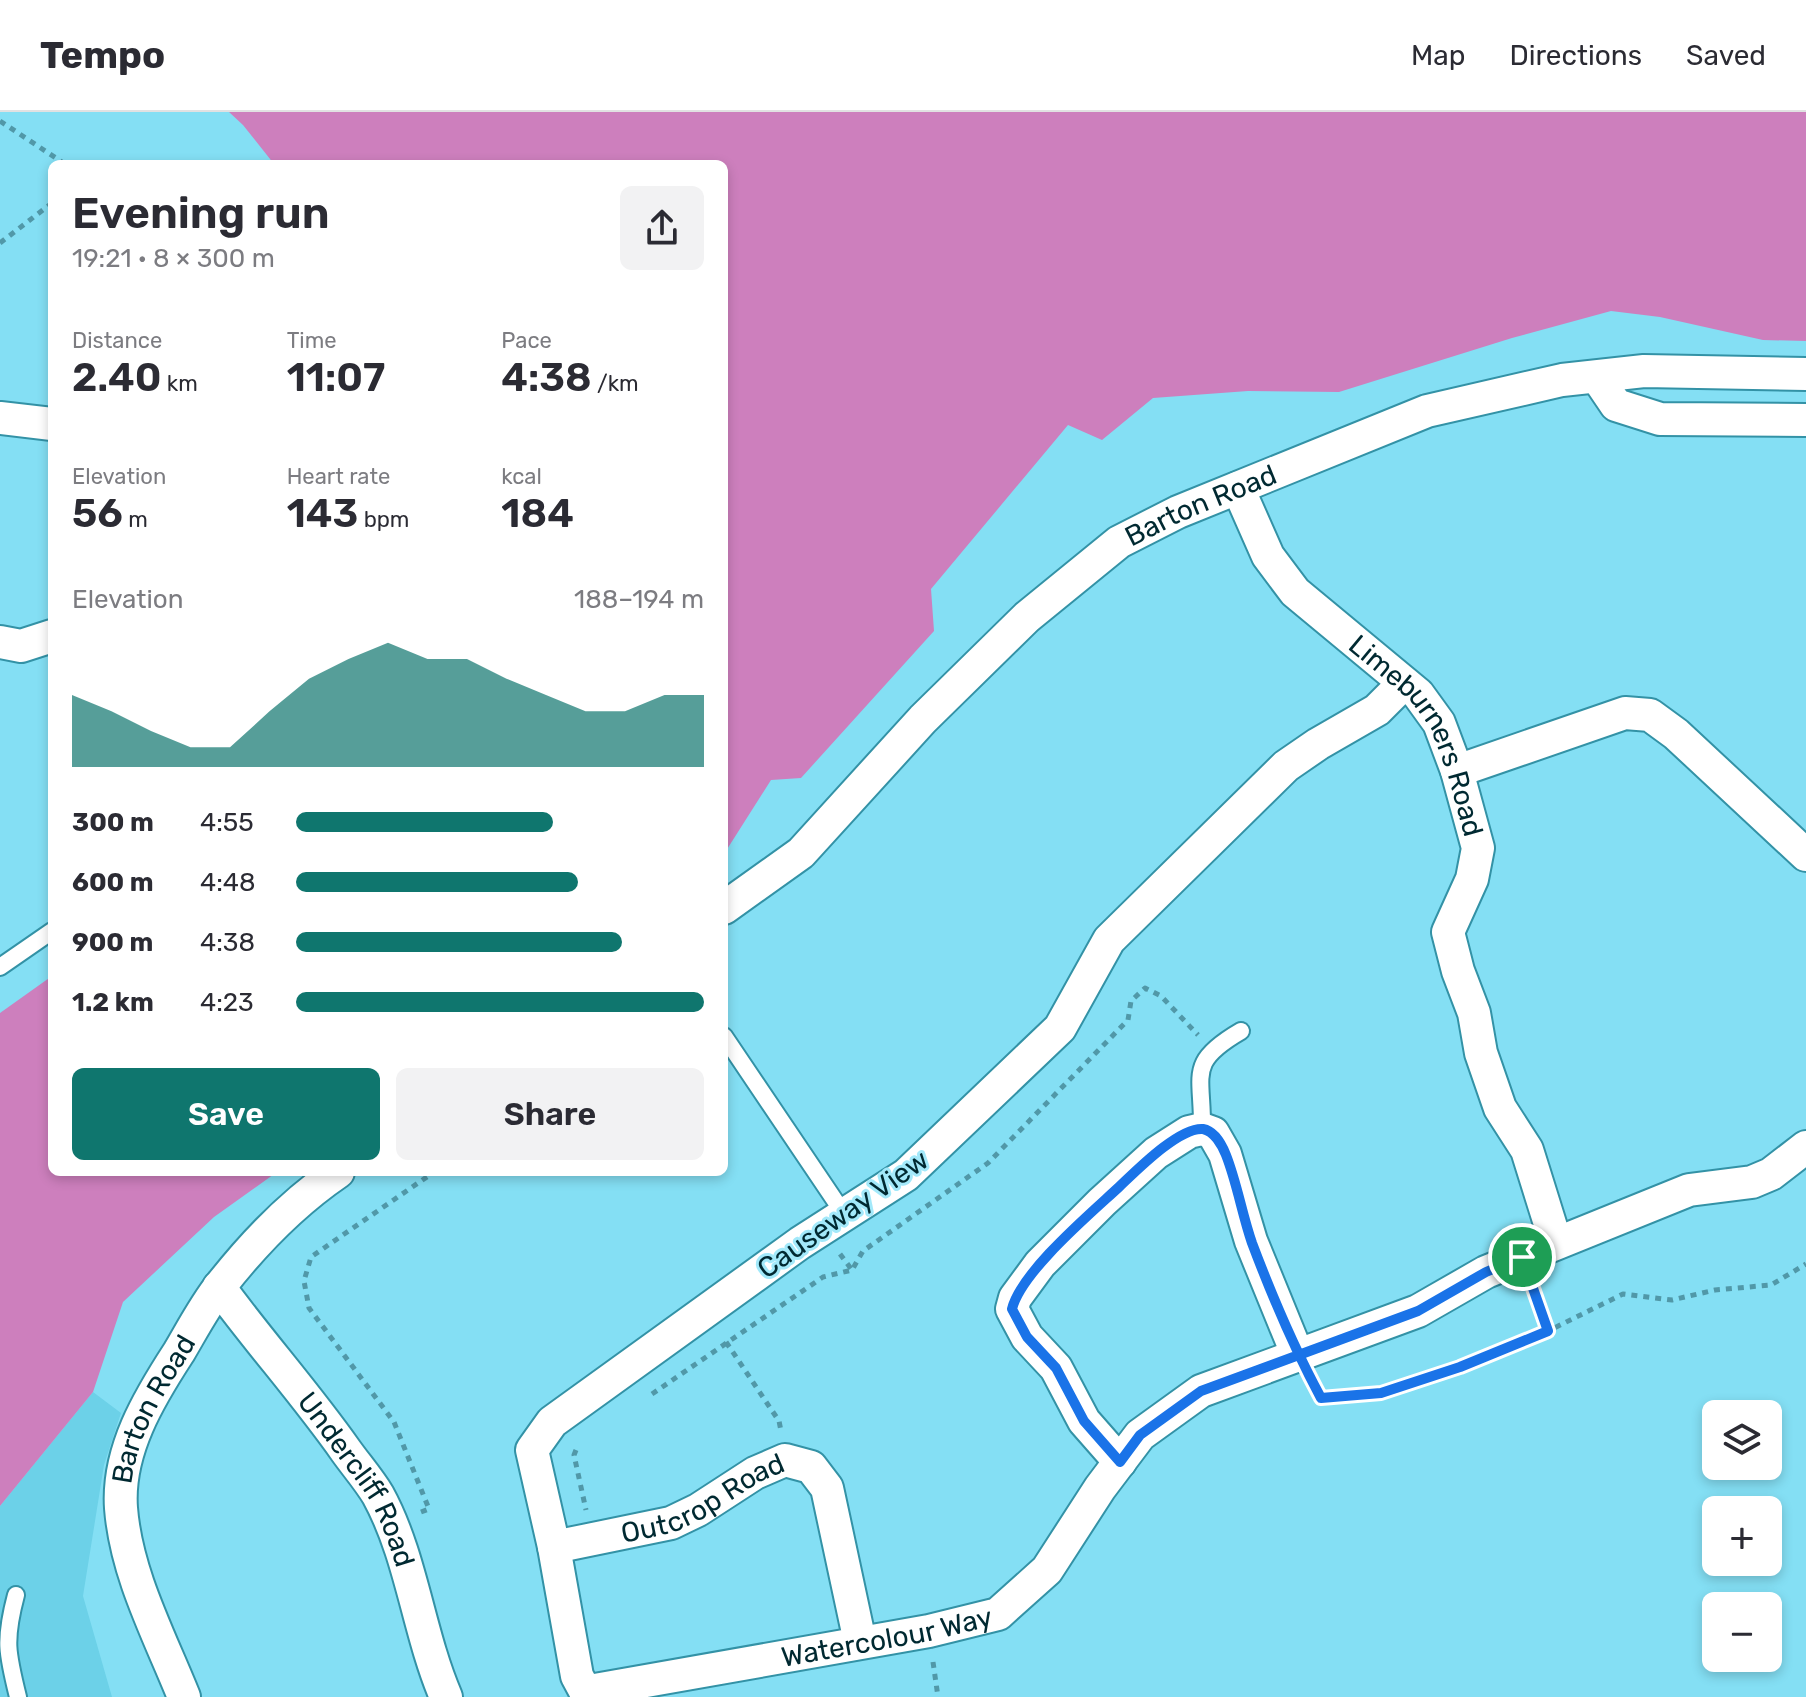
<!DOCTYPE html>
<html lang="en">
<head>
<meta charset="utf-8">
<style>
	body { margin:0; font-family:Rubik,sans-serif; background:#f2f2f3; color:#2b2b33; height:100vh; display:flex; flex-direction:column; font-size:30px; white-space:nowrap }
	* { box-sizing:border-box; margin:0 }
	p { font-size:26px; color:#7c7c81 }
	.icon { flex:none; width:44px; height:44px; fill:none; stroke:currentColor; stroke-width:2; stroke-linecap:round; stroke-linejoin:round }
	.map { position:relative; flex:1; overflow:hidden }
	.side { position:absolute; left:48px; top:48px; width:680px; height:1016px; display:flex; flex-direction:column; background:#fff; border-radius:12px; box-shadow:0 4px 12px #0003 }
	.side>* { flex:none }
	.tools { position:absolute; left:1702px; top:1288px; display:grid; gap:16px }
	.tools a { display:grid; place-items:center; width:80px; height:80px; border-radius:12px; background:#fff; box-shadow:0 4px 12px #0003; font-size:40px }
	.pin { position:absolute; display:grid; place-items:center; width:68px; height:68px; color:#fff; margin:-34px; border:4px solid #fff; border-radius:50%; box-shadow:0 2px 8px #0007 }
	.round { display:grid; place-items:center; flex:none; width:84px; height:84px; border-radius:12px; background:#f2f2f3 }
	.summary { display:flex; align-items:center; justify-content:space-between; height:136px; padding:0 24px }
	h1 { font-size:44px; font-weight:600; line-height:60px }
	.stats { display:grid; grid-template-columns:repeat(3,1fr); gap:12px; height:136px; padding:8px 24px }
	.stats div { display:grid; align-content:center }
	.stats b { font-size:40px; font-weight:600 }
	.stats small { font-size:22px; font-weight:400 }
	.stats p { font-size:22px }
	.chart { height:224px; padding:16px 24px }
	.chart p { display:flex; justify-content:space-between }
	.chart svg { width:100%; height:144px; margin-top:8px; fill:#0f766e; opacity:.7 }
	.cta { display:flex; gap:16px; margin-top:auto; padding:16px 24px }
	.cta a { flex:1; height:92px; border-radius:12px; background:#0f766e; color:#fff; font-size:32px; font-weight:600; line-height:92px; text-align:center }
	.cta a+a { background:#f2f2f3; color:#2b2b33 }
	ul { padding:0 24px; list-style:none; font-size:26px }
	li { display:grid; grid-template-columns:128px 96px 1fr; align-items:center; height:60px }
	li i { height:20px; border-radius:10px; background:#0f766e }
	header { display:flex; align-items:center; gap:48px; box-sizing:border-box; height:112px; padding:0 40px; background:#fff; border-bottom:2px solid #e1e1e2 }
	header strong { font-size:38px }
	nav { display:flex; gap:44px; margin-inline-start:auto; font-size:28px }
	.map>svg:first-child { display:block }
</style>
</head>
<body>
<header>
<strong>Tempo</strong>
<nav><a>Map</a><a>Directions</a><a>Saved</a></nav>
</header>
<div class="map">
<svg width="1806" height="1585" viewBox="0 0 1806 1585">
	<rect width="100%" height="100%" fill="#84dff4"/>
	<polygon fill="#6cd1e8" points="93,1280 121,1301 104,1353 83,1484 112,1585 0,1585 0,1394"/>
	<g fill="#cd7fbd">
		<polygon points="229,0 1806,0 1806,229 1763,228 1660,205 1611,199 1512,226 1339,280 1248,279 1153,286 1102,328 1068,313 931,477 934,519 801,666 771,668 724,742 724,52 274,52 243,13"/>
		<polygon points="52,864 52,1060 277,1060 214,1105 123,1190 93,1280 0,1394 0,901"/>
	</g>
	<g fill="none" stroke-linecap="round" stroke-linejoin="round">
		<g stroke="#3392a6" stroke-width="20">
			<g id="service">
				<polyline points="0,855 52,819"/>
				<polyline points="724,924 844,1102"/>
				<path d="M1202,1017C1203,962 1186,951 1241,919"/>
				<path d="M16,1483C4,1528 7,1541 18,1585"/>
			</g>
		</g>
		<g stroke="#3392a6" stroke-width="36">
			<g id="minor">
				<polyline points="1597,265 1616,293 1660,307 1806,308"/>
				<polyline points="0,306 52,312"/>
				<path id="s1" d="M1238,376L1268,444L1295,480L1418,582L1439,611L1457,659L1478,736L1472,767L1448,820L1458,859L1474,901L1481,941L1500,996L1527,1038L1556,1131"/>
				<polyline points="0,530 21,534 52,524"/>
				<path id="s2" d="M1404,571L1377,598L1318,632L1286,654L1109,828L1060,916L906,1063L800,1131L552,1310L532,1338L554,1435L577,1564L584,1577L595,1578L929,1519L998,1502L1047,1458L1100,1376L1140,1323L1201,1279L1418,1199L1486,1160L1689,1078L1752,1070L1771,1062L1806,1035"/>
				<polyline points="1457,659 1625,601 1650,603 1676,622 1806,743"/>
				<path id="s3" d="M724,796L801,741L923,607L1027,505L1119,430L1178,400L1427,299L1562,268L1644,259L1806,262"/>
				<path id="s4" d="M219,1175C260,1231 306,1282 346,1339C356,1353 369,1368 378,1383C412,1445 418,1520 446,1585"/>
				<polyline points="1120,1350 1084,1309 1056,1256 1027,1225 1012,1197 1015,1186 1040,1152 1102,1090 1156,1041 1189,1020 1202,1017 1213,1021 1225,1042 1251,1129 1298,1244"/>
				<path id="s5" d="M554,1435L671,1411L698,1398L755,1361L785,1348L811,1355L827,1376L860,1530"/>
				<path id="s6" d="M184,1585C160,1525 126,1462 121,1396C117,1339 149,1286 179,1240C192,1218 205,1193 221,1173C254,1131 294,1090 338,1060"/>
			</g>
		</g>
		<g stroke="#5198a8" stroke-width="5" stroke-dasharray="6 6" stroke-linecap="butt">
			<polyline points="0,9 65,52"/>
			<polyline points="0,131 52,91"/>
			<polyline points="840,1142 852,1158"/>
			<polyline points="1532,1174 1548,1219"/>
			<polyline points="726,1230 779,1309 781,1319"/>
			<polyline points="1312,1271 1321,1286 1381,1281 1460,1255 1548,1219 1623,1182 1672,1188 1715,1178 1771,1173 1806,1152"/>
			<polyline points="652,1282 823,1165 852,1158 863,1139 988,1051 1128,908 1131,889 1145,876 1161,884 1198,923"/>
			<polyline points="576,1338 574,1343 586,1398"/>
			<polyline points="421,1400 429,1397 394,1310 309,1196 304,1169 311,1145 434,1060"/>
			<polyline points="933,1550 938,1585"/>
		</g>
		<use href="#service" stroke="#fff" stroke-width="16"/>
		<use href="#minor" stroke="#fff" stroke-width="32"/>
	</g>
	<g fill="none" stroke-linecap="round" stroke-linejoin="round">
		<g stroke="#fff" stroke-width="16">
			<path id="route" d="M1522,1145L1486,1160L1418,1199L1201,1279L1140,1323L1120,1350L1084,1309L1056,1256L1027,1225L1012,1197C1021,1160 1090,1102 1119,1075C1136,1059 1179,1015 1203,1017C1214,1019 1222,1033 1226,1043C1237,1071 1242,1102 1252,1131C1272,1184 1294,1236 1321,1286L1381,1281L1460,1255L1548,1219L1522,1145"/>
		</g>
		<use href="#route" stroke="#1a73e8" stroke-width="10"/>
	</g>
	<g text-anchor="middle" dominant-baseline="central" stroke-width="6" stroke-linejoin="round" paint-order="stroke">
		<g font-size="28" fill="#002931" stroke="#a3e9fa">
			<text stroke="none"><textPath href="#s3" startOffset="630">Barton Road</textPath></text>
			<text stroke="none"><textPath href="#s1" startOffset="314">Limeburners Road</textPath></text>
			<text transform="translate(843 1102) rotate(-35)">Causeway View</text>
			<text stroke="none"><textPath href="#s6" startOffset="306">Barton Road</textPath></text>
			<text stroke="none"><textPath href="#s4" startOffset="238">Undercliff Road</textPath></text>
			<text stroke="none"><textPath href="#s5" startOffset="158">Outcrop Road</textPath></text>
			<text stroke="none"><textPath href="#s2" startOffset="1726">Watercolour Way</textPath></text>
		</g>
	</g>
</svg>
<div class="tools">
<a><svg class="icon" aria-label="layers" viewBox="0 0 24 24"><path d="M12 4l9 5-9 5-9-5zM3 14l9 5 9-5"/></svg></a>
<a>+</a>
<a>−</a>
</div>
<div class="pin" style="left:1522px;top:1145px;background:#1e9e55"><svg class="icon" aria-label="arrive" viewBox="0 0 24 24"><path d="M6 21V4h12l-3 4 3 4H6"/></svg></div>
<section class="side">
<div class="summary"><div><h1>Evening run</h1><p>19:21 · 8 × 300 m</p></div><a class="round"><svg class="icon" aria-label="share" viewBox="0 0 24 24"><path d="M12 15V3M7 8l5-5 5 5M5 13v7h14v-7"/></svg></a></div>
<div class="stats">
<div><p>Distance</p><b>2.40<small> km</small></b></div>
<div><p>Time</p><b>11:07</b></div>
<div><p>Pace</p><b>4:38<small> /km</small></b></div>
</div>
<div class="stats">
<div><p>Elevation</p><b>56<small> m</small></b></div>
<div><p>Heart rate</p><b>143<small> bpm</small></b></div>
<div><p>kcal</p><b>184</b></div>
</div>
<div class="chart"><p><span>Elevation</span>188–194 m</p>
<svg viewBox="0 0 160 44" preserveAspectRatio="none"><path d="M0 44V22L10 27L20 33L30 38L40 38L50 27L60 17L70 11L80 6L90 11L100 11L110 17L120 22L130 27L140 27L150 22L160 22V44z"/></svg>
</div>
<ul>
<li><b>300 m</b>4:55<i style="width:63%"></i></li>
<li><b>600 m</b>4:48<i style="width:69%"></i></li>
<li><b>900 m</b>4:38<i style="width:80%"></i></li>
<li><b>1.2 km</b>4:23<i style="width:100%"></i></li>
</ul>
<div class="cta"><a>Save</a><a>Share</a></div>
</section>
</div>
</body>
</html>
